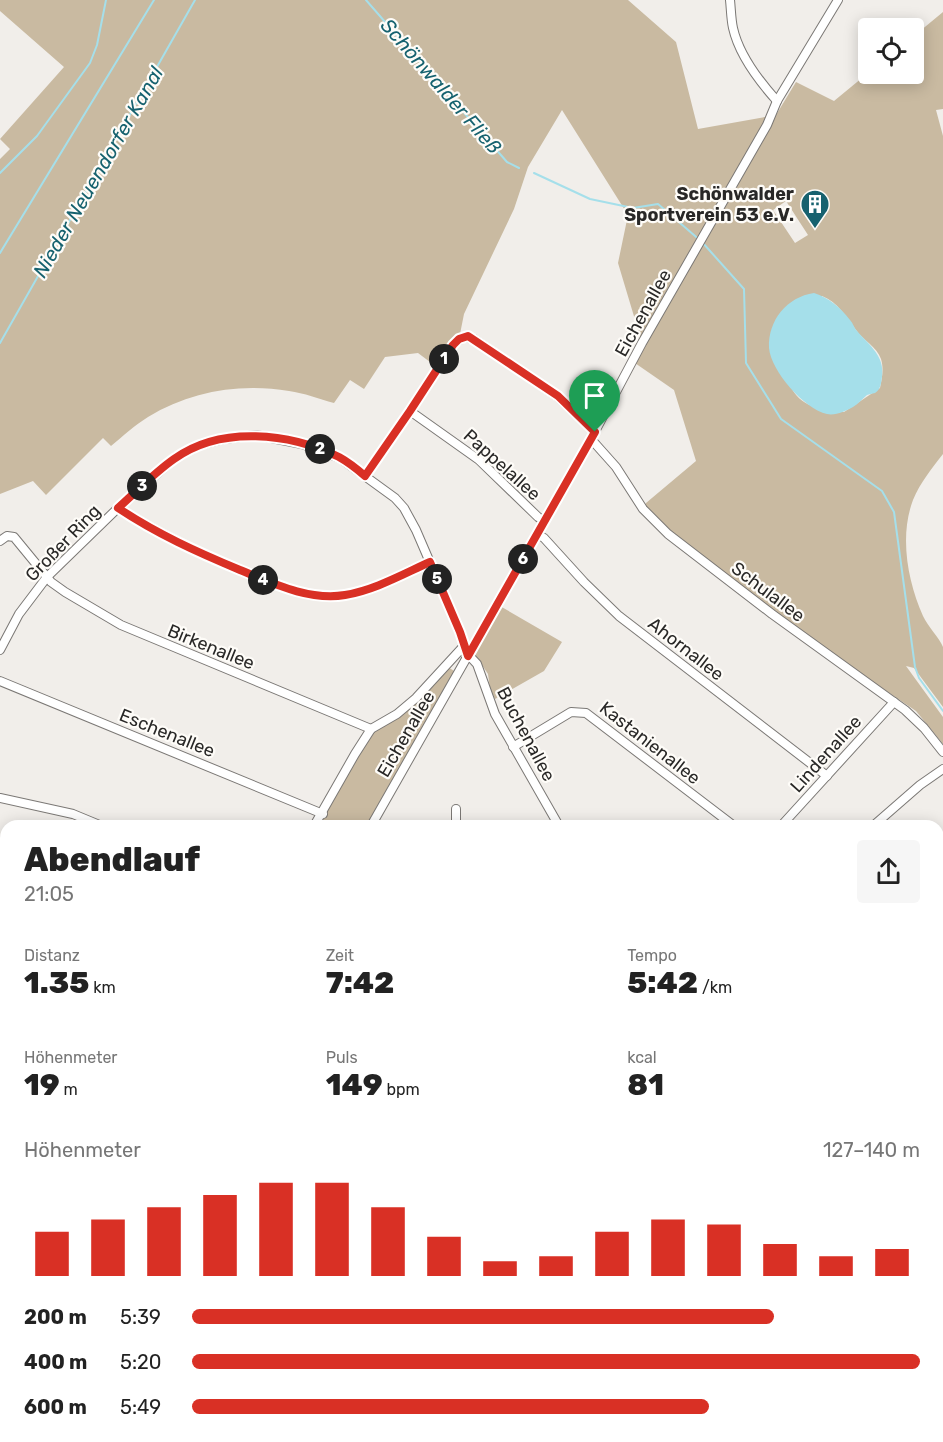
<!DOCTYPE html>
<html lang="de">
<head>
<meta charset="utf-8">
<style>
	body { margin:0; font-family:Rubik,sans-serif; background:#f6f6f6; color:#222; height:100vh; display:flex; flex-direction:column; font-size:22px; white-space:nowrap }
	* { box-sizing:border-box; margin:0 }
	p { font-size:20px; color:#767676 }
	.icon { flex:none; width:33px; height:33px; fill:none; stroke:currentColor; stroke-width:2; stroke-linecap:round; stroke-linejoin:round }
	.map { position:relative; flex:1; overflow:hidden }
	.side { position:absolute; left:0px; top:820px; width:944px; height:622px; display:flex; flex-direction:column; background:#fff; border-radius:18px 18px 0 0; box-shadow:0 3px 15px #0003 }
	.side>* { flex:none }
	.tools { position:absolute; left:858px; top:18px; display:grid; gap:12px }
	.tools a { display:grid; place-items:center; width:66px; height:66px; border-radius:6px; background:#fff; box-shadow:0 3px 15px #0003; font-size:30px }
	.pin { position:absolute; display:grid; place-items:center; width:51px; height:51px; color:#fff; margin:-62px -26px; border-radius:50% 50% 50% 0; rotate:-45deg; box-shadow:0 0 6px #0007 }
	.pin .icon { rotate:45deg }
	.km { position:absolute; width:30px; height:30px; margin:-15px; border-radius:50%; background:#222; color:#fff; font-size:16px; line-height:30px; text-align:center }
	.round { display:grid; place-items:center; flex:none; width:63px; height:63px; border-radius:6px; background:#f6f6f6 }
	.headline { display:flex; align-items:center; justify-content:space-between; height:102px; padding:0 24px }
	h1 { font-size:33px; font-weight:800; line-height:45px }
	.figures { display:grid; grid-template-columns:repeat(3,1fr); gap:9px; height:102px; padding:6px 24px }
	.figures div { display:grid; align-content:center }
	.figures b { font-size:30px; font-weight:800 }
	.figures small { font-size:16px; font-weight:400 }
	.figures p { font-size:16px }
	.chart { height:168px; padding:12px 24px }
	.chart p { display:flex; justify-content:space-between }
	.chart svg { width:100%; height:108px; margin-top:6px; stroke:#d93025; stroke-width:6 }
	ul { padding:0 24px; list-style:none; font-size:20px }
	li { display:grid; grid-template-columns:96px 72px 1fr; align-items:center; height:45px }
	li i { height:15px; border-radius:8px; background:#d93025 }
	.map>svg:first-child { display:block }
</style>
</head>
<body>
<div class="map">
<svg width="943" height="1442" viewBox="0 0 943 1442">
	<rect width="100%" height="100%" fill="#f1eeea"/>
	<g fill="#c9baa1" fill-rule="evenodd">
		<path d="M0,0H628L676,42L698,129L776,115L796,82L834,101L868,73L914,74V36L943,12V109L936,110L943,136V454C932,468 920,483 913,500C899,537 908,582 923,616C928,627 939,637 943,647C943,654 943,697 943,707L914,668L906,666L943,717V744L916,711L772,614L643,509L646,503L696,461L674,390L632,361L642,343L618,263L628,215L562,110L528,167L514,209L464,314L459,339L438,368L418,353L385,357L364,389L350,380L334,403C319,399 304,393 289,391C239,383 191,391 148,417C135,425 123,436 111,446L103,438L46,495L33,481L0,494V159L10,149L0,139L64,67L0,11ZM786,201L808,235L795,243L773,210ZM822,296C838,302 846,317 856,330C863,340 877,347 881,359C884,369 882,378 880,388L844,412C824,409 803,409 792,389Z"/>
		<polygon points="500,606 562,642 544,671 495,699 490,689 488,674 474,653"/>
		<polygon points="448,667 454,671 366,826 318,826 368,739 376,730 417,702"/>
	</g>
	<path fill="#a5dfea" d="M814,293C829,298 840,307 850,320C853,323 854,328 857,331C870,346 885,356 882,377C881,383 881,389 875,393C872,394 869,394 867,395C862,399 858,404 853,407C846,411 835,416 827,414C804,409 771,371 769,348C768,320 787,297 814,293Z"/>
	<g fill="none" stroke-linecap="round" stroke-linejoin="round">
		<g stroke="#a5dfea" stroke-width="2">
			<polyline points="366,0 507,162 519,168"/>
			<polyline points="0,173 37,136 90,63 97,45 106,0"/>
			<polyline points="534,173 590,199 633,208 658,204 702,242 744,289 746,363 781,419 882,491 894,512 915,667 919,678 943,711"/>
			<polyline points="0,253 154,0"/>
			<polyline points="0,343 195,0"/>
		</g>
		<g stroke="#7b7875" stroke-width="10">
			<g id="minor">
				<path d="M730,0C731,9 731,19 733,28C739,55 759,81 777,101"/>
				<polyline points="410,411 479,460 538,517 544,521"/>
				<polyline points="591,439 616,467 643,509 668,534 772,614 905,710 924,728 943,752"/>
				<polyline points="365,476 410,411 453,345 463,337 474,339 558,397 595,432"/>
				<path d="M118,508C157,533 197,552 240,570C272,583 309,601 345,595C375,590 403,574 430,562"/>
				<polyline points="537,534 544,538 584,582 619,616 827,776"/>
				<polyline points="0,541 7,536 14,537 51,582 65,592 121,625 371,729"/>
				<polyline points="0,650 19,614 47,577 118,508 176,457 200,445 224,439 256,435 302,444 340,458 395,498 404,508 416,530 460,632 468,655"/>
				<polyline points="0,681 323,814"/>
				<polyline points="513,747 571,712 586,713 734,826"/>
				<polyline points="0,798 73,814 102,826"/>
				<polyline points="456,809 456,826"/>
				<polyline points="314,826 355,754 371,729 397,714 416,698 462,648 477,664 495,714 559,826"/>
				<polyline points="371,826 591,439 642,343 767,125 777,101 838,0"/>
				<polyline points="781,826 894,702"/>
				<polyline points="873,826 920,785 943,769"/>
				<polyline points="0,901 6,906"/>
				<polyline points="938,1055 943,1069"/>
				<polyline points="938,1112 943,1108"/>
				<polyline points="0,1121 5,1131 6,1147"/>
				<polyline points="0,1246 6,1246"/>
				<polyline points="0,1331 6,1339"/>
				<polyline points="85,1437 89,1442"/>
				<polyline points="429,1437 429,1442"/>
				<polyline points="529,1437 530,1442"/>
				<polyline points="625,1437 625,1442"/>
				<polyline points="916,1437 916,1442"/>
				<polyline points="326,1442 327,1437"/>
				<polyline points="721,1442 721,1437"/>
				<polyline points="818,1442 818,1437"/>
			</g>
		</g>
		<g stroke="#7b7875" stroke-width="14">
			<g id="secondary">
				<polyline points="938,977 943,972"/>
				<polyline points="0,1147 6,1147"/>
			</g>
		</g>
		<use href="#minor" stroke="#fff" stroke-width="8"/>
		<use href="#secondary" stroke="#fff" stroke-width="10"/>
	</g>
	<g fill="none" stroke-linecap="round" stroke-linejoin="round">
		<g stroke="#fff" stroke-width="12">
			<path id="route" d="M468,336L558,396L595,432L468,656L460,632L430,562C403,574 375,590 345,595C309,601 272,583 240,570C197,552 157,534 118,508C137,491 154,473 174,459C221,425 290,433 339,457C348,462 357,469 365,476L410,411L453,345L459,339Z"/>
		</g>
		<use href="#route" stroke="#d93025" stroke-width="8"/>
	</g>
	<defs>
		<g id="building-pin" transform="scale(1.5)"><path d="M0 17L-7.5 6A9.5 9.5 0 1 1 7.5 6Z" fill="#17626f" stroke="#fefcf8"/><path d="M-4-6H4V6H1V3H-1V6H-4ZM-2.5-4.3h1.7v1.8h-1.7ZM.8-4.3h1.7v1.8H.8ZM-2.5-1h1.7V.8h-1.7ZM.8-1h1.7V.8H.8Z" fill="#fff"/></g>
	</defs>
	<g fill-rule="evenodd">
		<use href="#building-pin" x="815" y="204"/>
	</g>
	<g text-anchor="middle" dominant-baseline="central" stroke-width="4.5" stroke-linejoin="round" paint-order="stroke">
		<g font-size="18" font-weight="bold" fill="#292827" stroke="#fefcf8" text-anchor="end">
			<text x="794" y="194">Schönwalder<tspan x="794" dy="21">Sportverein 53 e.V.</tspan></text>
		</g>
		<g font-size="18" fill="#292827" stroke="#fefcf8">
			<text transform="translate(643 313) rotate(-61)">Eichenallee</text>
			<text transform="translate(502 465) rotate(42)">Pappelallee</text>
			<text transform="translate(63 543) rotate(-46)">Großer Ring</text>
			<text transform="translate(768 592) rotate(37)">Schulallee</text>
			<text transform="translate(211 647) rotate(22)">Birkenallee</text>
			<text transform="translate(686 649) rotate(38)">Ahornallee</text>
			<text transform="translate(167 733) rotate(22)">Eschenallee</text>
			<text transform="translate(406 734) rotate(-60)">Eichenallee</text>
			<text transform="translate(526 734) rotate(62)">Buchenallee</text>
			<text transform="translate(650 743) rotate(38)">Kastanienallee</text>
			<text transform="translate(826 754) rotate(-48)">Lindenallee</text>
		</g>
		<g font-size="20" font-style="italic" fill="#16626f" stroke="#fefcf8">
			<text transform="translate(441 86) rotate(49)">Schönwalder Fließ</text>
			<text transform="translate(98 172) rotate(-60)">Nieder Neuendorfer Kanal</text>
		</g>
	</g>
</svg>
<div class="tools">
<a><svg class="icon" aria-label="locate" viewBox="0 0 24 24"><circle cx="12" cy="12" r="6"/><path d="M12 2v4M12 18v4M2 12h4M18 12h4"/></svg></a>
</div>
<div class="pin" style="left:595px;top:432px;background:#1e9e55"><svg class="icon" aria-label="arrive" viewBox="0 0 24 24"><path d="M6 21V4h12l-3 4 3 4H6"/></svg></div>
<b class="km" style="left:444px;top:359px">1</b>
<b class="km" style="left:320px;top:449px">2</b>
<b class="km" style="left:142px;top:486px">3</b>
<b class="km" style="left:263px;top:580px">4</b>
<b class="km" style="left:437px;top:579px">5</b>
<b class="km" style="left:523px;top:559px">6</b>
<section class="side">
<div class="headline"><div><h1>Abendlauf</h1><p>21:05</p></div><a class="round"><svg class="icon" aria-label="share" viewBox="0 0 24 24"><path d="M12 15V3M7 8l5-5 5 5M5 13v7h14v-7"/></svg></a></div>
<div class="figures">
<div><p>Distanz</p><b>1.35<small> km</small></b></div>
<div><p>Zeit</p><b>7:42</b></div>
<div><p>Tempo</p><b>5:42<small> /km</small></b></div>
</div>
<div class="figures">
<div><p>Höhenmeter</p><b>19<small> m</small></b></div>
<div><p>Puls</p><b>149<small> bpm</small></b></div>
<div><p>kcal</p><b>81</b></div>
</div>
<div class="chart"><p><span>Höhenmeter</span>127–140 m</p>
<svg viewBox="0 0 160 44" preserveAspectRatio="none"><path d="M5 44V26M15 44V21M25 44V16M35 44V11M45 44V6M55 44V6M65 44V16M75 44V28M85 44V38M95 44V36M105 44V26M115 44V21M125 44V23M135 44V31M145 44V36M155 44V33"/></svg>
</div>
<ul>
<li><b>200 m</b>5:39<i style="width:80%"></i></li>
<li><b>400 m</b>5:20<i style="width:100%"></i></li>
<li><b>600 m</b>5:49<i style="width:71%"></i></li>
</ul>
</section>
</div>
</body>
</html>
